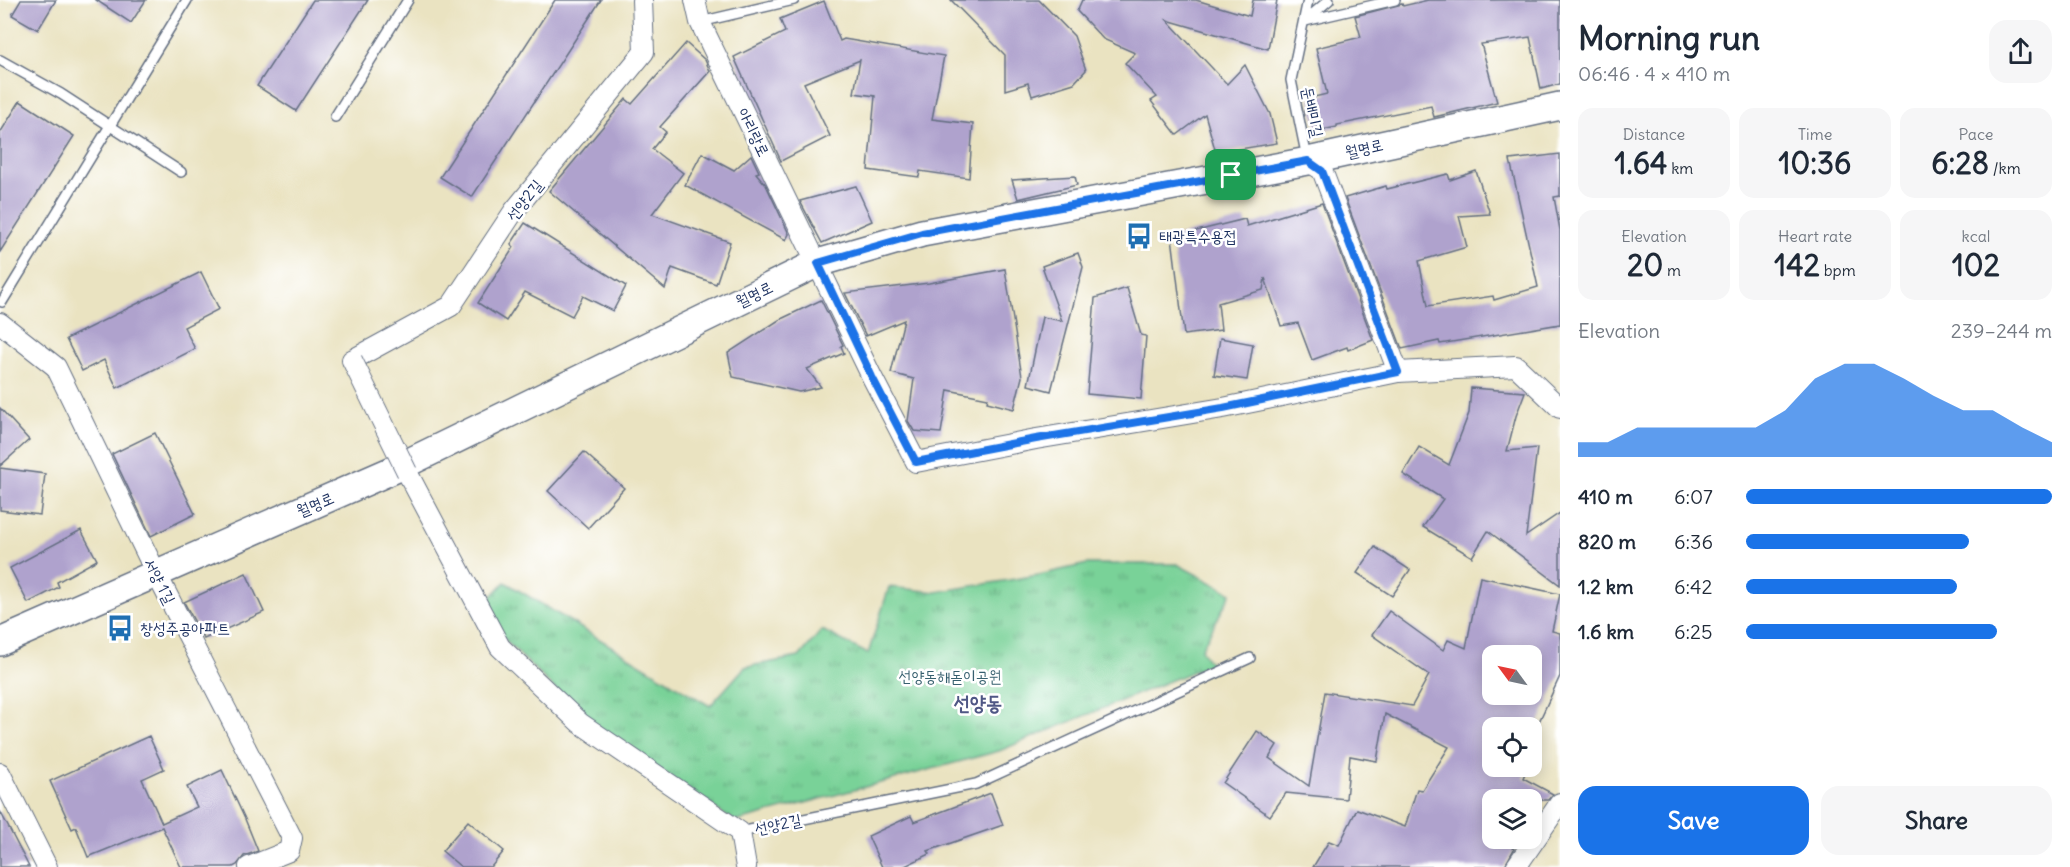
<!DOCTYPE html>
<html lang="en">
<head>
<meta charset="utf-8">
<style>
	body { margin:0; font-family:Delius,"Poor Story",sans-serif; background:#f6f6f7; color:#1f2937; height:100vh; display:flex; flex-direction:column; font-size:22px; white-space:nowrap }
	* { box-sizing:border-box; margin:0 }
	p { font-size:20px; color:#747a83 }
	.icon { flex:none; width:33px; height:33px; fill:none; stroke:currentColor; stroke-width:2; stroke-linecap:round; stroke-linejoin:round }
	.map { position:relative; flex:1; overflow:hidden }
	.details { display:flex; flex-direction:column; background:#fff; width:510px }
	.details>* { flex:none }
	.needle { width:39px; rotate:303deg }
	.tools { position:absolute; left:1482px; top:645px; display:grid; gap:12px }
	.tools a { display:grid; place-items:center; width:60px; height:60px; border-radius:12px; background:#fff; box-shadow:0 3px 15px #0003; font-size:30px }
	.pin { position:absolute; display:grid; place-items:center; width:51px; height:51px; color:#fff; margin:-26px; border-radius:12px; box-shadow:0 3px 9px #0006 }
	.round { display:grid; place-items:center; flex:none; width:63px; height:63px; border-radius:18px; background:#f6f6f7 }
	.headline { display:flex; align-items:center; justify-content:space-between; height:102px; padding:0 18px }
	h1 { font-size:33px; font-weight:700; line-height:45px }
	.stats { display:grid; grid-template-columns:repeat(3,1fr); gap:9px; height:102px; padding:6px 18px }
	.stats div { display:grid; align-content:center; border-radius:15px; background:#f6f6f7; text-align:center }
	.stats b { font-size:30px; font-weight:700 }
	.stats small { font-size:16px; font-weight:400 }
	.stats p { font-size:16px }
	.chart { height:168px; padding:12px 18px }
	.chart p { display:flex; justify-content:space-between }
	.chart svg { width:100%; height:108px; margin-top:6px; fill:#1a73e8; opacity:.7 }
	.cta { display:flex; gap:12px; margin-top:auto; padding:12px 18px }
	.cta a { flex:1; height:69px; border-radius:18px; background:#1a73e8; color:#fff; font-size:24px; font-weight:700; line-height:69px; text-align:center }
	.cta a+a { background:#f6f6f7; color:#1f2937 }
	ul { padding:0 18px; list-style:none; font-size:20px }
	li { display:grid; grid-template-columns:96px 72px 1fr; align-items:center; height:45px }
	li i { height:15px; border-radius:8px; background:#1a73e8 }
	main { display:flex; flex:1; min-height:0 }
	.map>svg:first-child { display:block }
</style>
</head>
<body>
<main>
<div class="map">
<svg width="1560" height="867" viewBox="0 0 1560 867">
	<defs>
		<pattern id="park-tufts" width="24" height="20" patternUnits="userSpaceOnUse" patternTransform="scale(1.5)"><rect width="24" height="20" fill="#79d298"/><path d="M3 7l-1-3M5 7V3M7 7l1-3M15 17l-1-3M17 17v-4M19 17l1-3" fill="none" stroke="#62ab7f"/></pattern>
	</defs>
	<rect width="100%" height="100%" fill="#fff"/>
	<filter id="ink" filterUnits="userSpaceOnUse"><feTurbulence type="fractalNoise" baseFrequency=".0167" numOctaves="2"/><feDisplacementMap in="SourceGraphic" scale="12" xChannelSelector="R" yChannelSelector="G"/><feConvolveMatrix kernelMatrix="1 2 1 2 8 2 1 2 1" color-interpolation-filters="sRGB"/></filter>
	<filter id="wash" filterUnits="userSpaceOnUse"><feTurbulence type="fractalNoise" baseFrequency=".008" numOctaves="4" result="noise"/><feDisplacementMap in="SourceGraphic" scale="24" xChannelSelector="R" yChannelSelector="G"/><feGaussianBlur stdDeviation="1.35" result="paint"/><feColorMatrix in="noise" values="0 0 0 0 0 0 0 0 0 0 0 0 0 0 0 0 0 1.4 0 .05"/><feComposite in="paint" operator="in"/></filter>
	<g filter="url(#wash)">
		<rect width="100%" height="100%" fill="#eae3c1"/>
		<polygon fill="url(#park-tufts)" stroke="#4a807b" stroke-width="1.5" points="1087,564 1177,564 1231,593 1201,650 1211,664 999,751 735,822 584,718 477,612 505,582 710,706 745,667 799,657 822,630 868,654 889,587 936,592 1039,575"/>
		<g id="blocks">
			<g fill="#afa2cd" fill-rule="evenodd">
				<polygon points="21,0 56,0 38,30 12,15"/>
				<polygon points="96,0 146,0 131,23"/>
				<polygon points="313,0 368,0 296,111 257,86"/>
				<polygon points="555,0 601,0 472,197 440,177"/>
				<polygon points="951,0 1039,0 1074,36 1086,70 1074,83 1032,96 1028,83 1005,90 1005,55"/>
				<polygon points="1082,0 1196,0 1250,16 1253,0 1277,0 1268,49 1167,20 1227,84 1245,65 1270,114 1277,143 1216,153 1205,114 1177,135 1151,101 1157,97 1125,63 1135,53 1103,39 1077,11"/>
				<polygon points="1428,0 1560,0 1560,84 1541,89 1530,37 1481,44 1497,102 1434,117 1431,106 1337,125 1337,127 1317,131 1310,98 1327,94 1316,48 1361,37 1355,16 1402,4 1403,6"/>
				<polygon points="824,1 840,41 844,39 944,56 932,119 973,124 969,178 920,171 919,177 868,170 875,96 854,93 860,60 804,83 830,136 781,161 734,57 785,32 780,19"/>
				<polygon points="686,43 705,60 710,71 660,127 666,132 652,149 683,173 652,214 730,242 716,284 672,268 665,289 549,191 626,99 632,104"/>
				<polygon points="20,101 74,136 0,252 0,133"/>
				<polygon points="702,153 734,170 751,155 759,172 756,173 766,185 789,234 786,240 685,185"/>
				<polygon points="1560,154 1560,196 1554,197 1560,230 1560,324 1440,344 1439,341 1402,349 1345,198 1386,186 1387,189 1448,174 1450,180 1476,171 1490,214 1459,216 1467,247 1419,261 1428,306 1493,296 1494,300 1538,287 1510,160"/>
				<polygon points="1075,176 1077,185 1018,199 1012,180"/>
				<polygon points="856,186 872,221 822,243 800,201"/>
				<polygon points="1322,203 1373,340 1348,350 1347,347 1312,360 1298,323 1281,326 1265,278 1263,290 1218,303 1221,330 1184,335 1172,237 1245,219 1247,226"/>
				<polygon points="525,223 626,286 613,311 583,296 572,316 525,292 506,321 478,303 514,247 511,244"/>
				<polygon points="1078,253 1083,267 1051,391 1028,385 1042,317 1062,321 1042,266"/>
				<polygon points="1005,269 1022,377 1014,409 987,402 988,398 948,390 941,433 914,431 908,421 914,379 891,373 904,320 866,336 845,293 929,283"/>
				<polygon points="201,272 219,309 184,327 195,349 117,388 104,360 82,371 66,339"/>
				<polygon points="1127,288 1141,335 1146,336 1141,399 1087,394 1095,298"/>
				<polygon points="821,300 843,345 841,346 844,353 807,369 821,387 799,392 733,377 728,353 779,320"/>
				<polygon points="1220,338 1253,344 1247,380 1214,375"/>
				<polygon points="1471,388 1525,392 1516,416 1507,451 1537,448 1526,536 1560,513 1560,585 1488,531 1472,557 1423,527 1443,499 1403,474 1419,447 1449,465 1469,413"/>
				<polygon points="0,408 29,440 0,466"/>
				<polygon points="155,433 195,514 151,536 112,454"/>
				<polygon points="584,452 624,488 588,528 548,491"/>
				<polygon points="0,468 45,474 40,515 0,510"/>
				<polygon points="81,530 97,560 57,582 59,587 28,603 10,568"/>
				<polygon points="1375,547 1410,570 1392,596 1357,573"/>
				<polygon points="246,573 264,612 204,639 184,602"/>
				<path d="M1480,577L1560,594L1552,631L1560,633V676L1532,737V728H1492V766H1528L1523,778L1553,794L1548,800H1492V838H1518L1512,848L1514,849L1504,867H1313L1329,841L1339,845L1357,809L1405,827L1417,789L1422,790L1449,747L1385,714L1377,761L1350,756L1346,799L1286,793L1270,816L1223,783L1257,731L1277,745L1269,758L1309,786L1325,692L1412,706L1429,675L1372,635L1389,611L1443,650L1448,640L1466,648ZM1492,656H1532V694H1492Z"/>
				<polygon points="149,736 164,769 142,779 162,823 197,807 187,787 222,770 245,819 258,851 244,856 237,865 233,867 181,867 162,827 88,857 76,827 72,829 50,781"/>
				<polygon points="991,793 1003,825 928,851 930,854 903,867 882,867 868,836 911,816 914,822"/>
				<polygon points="0,811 29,867 0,867"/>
				<polygon points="468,821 504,851 491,867 461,867 442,851"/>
			</g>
		</g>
	</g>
	<g filter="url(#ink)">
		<use href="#blocks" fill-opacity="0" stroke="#636e81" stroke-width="1.5"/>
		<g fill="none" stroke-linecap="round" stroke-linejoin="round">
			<g stroke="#636e81" stroke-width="12">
				<g id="lane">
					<polyline points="1307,19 1329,0"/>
					<polyline points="1305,21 1395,0"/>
					<polyline points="700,22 794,0"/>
					<polyline points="0,60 61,94 181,172"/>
					<polyline points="335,117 408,0"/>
					<polyline points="1307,158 1291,80 1308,0"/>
					<polyline points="2,302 187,0"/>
					<polyline points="740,832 976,784 1250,658"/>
				</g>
			</g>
			<g stroke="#636e81" stroke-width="22">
				<g id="street">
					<polyline points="695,0 700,22 872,377 916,462 1036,439 1223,408 1398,372 1516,366 1560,408"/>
					<polyline points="1308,161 1322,170 1398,372"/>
					<polyline points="0,323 56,367 156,573 292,838 289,851 249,867"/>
					<polyline points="352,360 451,306 514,211 644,52 642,0"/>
					<polyline points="407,472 500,647 580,723 740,832 746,867"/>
					<polyline points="0,773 47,867"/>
					<polyline points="1516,867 1560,803"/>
				</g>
			</g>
			<g stroke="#636e81" stroke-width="30">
				<polyline id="secondary" points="0,642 395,469 818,263 922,233 1308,161 1560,106"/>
			</g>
			<use href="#lane" stroke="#fff" stroke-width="9"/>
			<use href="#street" stroke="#fff" stroke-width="20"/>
			<use href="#secondary" stroke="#fff" stroke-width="27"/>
			<g stroke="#636e81" stroke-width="22" stroke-linecap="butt">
				<polyline id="street-bridge" points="352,360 407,472"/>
			</g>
			<use href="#street-bridge" stroke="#fff" stroke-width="20"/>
		</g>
	</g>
	<g fill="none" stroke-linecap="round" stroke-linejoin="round" filter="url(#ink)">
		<g stroke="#fff" stroke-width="12">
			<polygon id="route" points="1308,161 1322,171 1398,372 1223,408 1036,439 916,462 872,377 818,263 922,233"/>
		</g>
		<use href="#route" stroke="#1a73e8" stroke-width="8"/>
	</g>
	<defs>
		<g id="bus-bare" transform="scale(2.07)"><path d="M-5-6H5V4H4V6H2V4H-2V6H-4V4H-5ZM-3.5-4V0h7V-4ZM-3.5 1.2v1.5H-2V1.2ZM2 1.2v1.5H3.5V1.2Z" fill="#1f6fb2" stroke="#fff" stroke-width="2.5" paint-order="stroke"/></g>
	</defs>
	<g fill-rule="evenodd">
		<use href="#bus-bare" x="1139" y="236"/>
		<use href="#bus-bare" x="120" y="628"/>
	</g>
	<g text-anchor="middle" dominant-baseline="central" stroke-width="5" stroke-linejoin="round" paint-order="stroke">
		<g font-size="16" fill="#1b2f5e" stroke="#fff">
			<text transform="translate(1313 112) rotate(78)">둔배미길</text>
			<text transform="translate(754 132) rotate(64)">아리랑로</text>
			<text transform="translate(1364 148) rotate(-13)">월명로</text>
			<text transform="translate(524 200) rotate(-52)">선양2길</text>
			<text transform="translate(754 294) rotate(-26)">월명로</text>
			<text transform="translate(315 504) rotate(-23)">월명로</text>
			<text transform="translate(160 581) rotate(63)">서양 1길</text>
			<text transform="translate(778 824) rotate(-12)">선양2길</text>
		</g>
		<g font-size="16" fill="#1b2f5e" stroke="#fff" text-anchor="start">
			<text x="1159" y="236">태광특수용접</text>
			<text x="140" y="628">창성주공아파트</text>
		</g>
		<g font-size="16" fill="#37606f" stroke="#fff">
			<text x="950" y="676">선양동해돋이공원</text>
		</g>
		<g font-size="20" font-weight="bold" fill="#4f5785" stroke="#fff">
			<text x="978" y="702">선양동</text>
		</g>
	</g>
</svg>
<div class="tools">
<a><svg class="needle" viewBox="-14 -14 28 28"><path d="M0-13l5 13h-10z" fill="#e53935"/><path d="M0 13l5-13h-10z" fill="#747a83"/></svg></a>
<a><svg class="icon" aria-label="locate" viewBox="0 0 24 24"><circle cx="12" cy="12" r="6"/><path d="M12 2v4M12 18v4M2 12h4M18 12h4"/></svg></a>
<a><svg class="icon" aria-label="layers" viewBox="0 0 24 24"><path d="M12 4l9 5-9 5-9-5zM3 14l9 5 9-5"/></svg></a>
</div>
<div class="pin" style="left:1231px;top:175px;background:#1e9e55"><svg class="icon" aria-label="arrive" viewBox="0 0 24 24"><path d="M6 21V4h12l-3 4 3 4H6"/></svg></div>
</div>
<section class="details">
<div class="headline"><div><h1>Morning run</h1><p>06:46 · 4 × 410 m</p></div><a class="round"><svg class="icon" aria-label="share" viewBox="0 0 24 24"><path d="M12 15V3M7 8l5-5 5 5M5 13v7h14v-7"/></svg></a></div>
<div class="stats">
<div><p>Distance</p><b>1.64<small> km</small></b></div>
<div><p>Time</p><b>10:36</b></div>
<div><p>Pace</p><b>6:28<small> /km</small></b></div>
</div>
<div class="stats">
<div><p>Elevation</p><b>20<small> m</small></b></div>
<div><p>Heart rate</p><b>142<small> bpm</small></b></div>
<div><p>kcal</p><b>102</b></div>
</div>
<div class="chart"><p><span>Elevation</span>239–244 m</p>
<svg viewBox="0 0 160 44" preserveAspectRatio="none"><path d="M0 44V38L10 38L20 32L30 32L40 32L50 32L60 32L70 25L80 12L90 6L100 6L110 12L120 19L130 25L140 25L150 32L160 38V44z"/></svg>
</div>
<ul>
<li><b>410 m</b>6:07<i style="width:100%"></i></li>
<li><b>820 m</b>6:36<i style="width:73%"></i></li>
<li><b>1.2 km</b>6:42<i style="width:69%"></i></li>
<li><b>1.6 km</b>6:25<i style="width:82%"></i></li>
</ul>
<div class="cta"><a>Save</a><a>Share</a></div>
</section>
</main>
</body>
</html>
